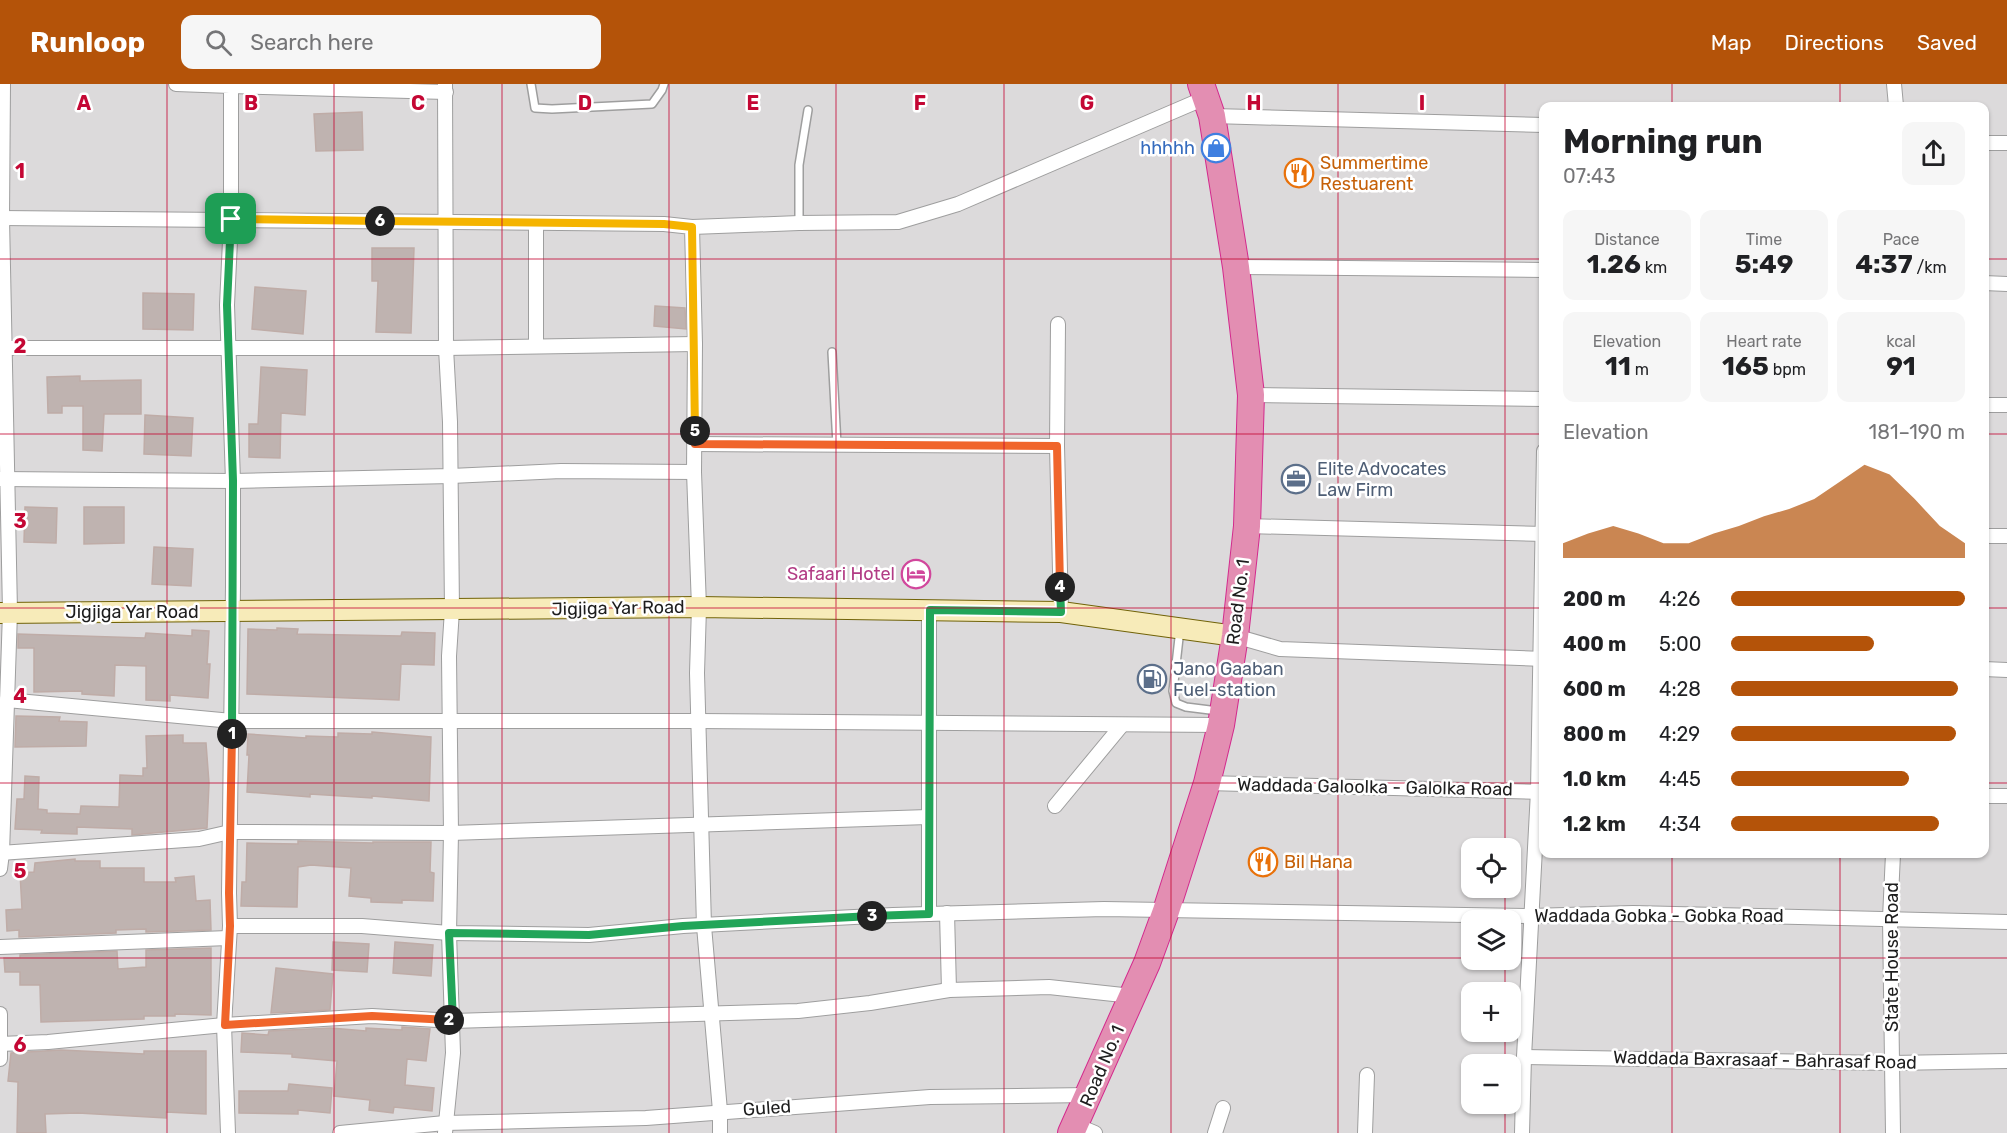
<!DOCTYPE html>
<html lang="en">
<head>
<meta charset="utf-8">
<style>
	body { margin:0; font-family:Rubik,sans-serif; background:#f6f6f6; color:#202124; height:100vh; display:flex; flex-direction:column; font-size:22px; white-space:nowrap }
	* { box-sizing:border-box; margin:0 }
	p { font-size:20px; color:#757577 }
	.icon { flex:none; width:33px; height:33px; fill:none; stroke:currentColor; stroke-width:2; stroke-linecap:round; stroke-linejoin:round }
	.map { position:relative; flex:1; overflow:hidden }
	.panel { position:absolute; left:1539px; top:18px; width:450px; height:756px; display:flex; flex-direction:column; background:#fff; border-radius:12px; box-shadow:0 2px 4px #0004 }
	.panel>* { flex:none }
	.tools { position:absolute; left:1461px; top:754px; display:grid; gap:12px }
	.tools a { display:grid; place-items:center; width:60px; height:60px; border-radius:12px; background:#fff; box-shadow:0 2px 4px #0004; font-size:30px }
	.pin { position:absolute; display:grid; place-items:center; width:51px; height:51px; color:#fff; margin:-26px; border-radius:12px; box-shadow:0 3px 9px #0006 }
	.km { position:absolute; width:30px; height:30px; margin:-15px; border-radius:50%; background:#222; color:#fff; font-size:16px; line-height:30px; text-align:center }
	.round { display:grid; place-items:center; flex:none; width:63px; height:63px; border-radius:12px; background:#f6f6f6 }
	.head { display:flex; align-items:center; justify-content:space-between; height:102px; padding:0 24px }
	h1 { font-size:33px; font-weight:700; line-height:45px }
	.figures { display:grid; grid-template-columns:repeat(3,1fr); gap:9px; height:102px; padding:6px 24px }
	.figures div { display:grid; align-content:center; border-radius:12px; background:#f6f6f6; text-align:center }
	.figures b { font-size:26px; font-weight:700 }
	.figures small { font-size:16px; font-weight:400 }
	.figures p { font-size:16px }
	.chart { height:168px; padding:12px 24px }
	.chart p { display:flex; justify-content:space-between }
	.chart svg { width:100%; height:108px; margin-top:6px; fill:#b45309; opacity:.7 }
	ul { padding:0 24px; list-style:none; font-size:20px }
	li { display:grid; grid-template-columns:96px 72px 1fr; align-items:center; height:45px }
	li i { height:15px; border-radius:8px; background:#b45309 }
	header { display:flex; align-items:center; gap:36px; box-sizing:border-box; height:84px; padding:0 30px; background:#b45309; color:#fff }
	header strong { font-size:28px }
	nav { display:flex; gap:33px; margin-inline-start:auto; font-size:21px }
	.search { width:420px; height:54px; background:#f6f6f6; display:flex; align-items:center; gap:15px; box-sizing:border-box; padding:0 21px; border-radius:12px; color:#757577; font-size:22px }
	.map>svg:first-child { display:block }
</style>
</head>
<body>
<header>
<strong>Runloop</strong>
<div class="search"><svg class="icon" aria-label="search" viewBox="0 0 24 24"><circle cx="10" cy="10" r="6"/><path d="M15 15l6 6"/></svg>Search here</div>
<nav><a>Map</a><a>Directions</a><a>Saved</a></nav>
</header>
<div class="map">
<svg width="2007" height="1049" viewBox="0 0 2007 1049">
	<rect width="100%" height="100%" fill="#eee8e4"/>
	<path fill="#dcdadb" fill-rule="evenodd" d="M0,0H2007V1049H0ZM1544,22H1984V770H1544ZM1472,765H1510V804H1472ZM1472,837H1510V876H1472ZM1472,909H1510V948H1472ZM1472,981H1510V1020H1472Z"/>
	<g fill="#bfb3b0" stroke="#bfaca7" stroke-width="1.5">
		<polygon points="362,28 363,66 316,67 314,30"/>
		<polygon points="372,164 414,164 411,249 376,248 378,197 372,197"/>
		<polygon points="255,203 306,207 303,250 252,245"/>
		<polygon points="143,209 194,210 193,246 143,245"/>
		<polygon points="655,222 685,224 686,245 654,242"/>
		<polygon points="261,283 307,286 305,331 281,329 280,374 249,373 249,340 258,340"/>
		<polygon points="80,292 80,297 141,296 141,330 104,330 102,367 83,366 83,322 62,322 62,329 48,329 47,293"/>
		<polygon points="145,331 193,334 191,372 144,370"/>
		<polygon points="25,423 57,424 56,459 24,458"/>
		<polygon points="84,423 124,423 124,459 84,460"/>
		<polygon points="154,463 193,465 191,502 152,500"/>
		<polygon points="277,544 298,545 297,550 401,552 402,548 435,549 434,581 401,580 399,616 247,610 248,545 277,546"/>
		<polygon points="192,546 209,547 207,580 210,580 208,614 170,611 170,617 146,616 146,582 115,581 114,612 82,610 82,607 34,608 34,564 18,564 18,550 145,554 146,549 192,552"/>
		<polygon points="16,632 60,633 59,637 87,638 86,662 15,663"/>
		<polygon points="372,648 431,653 429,717 372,712 372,714 310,710 310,713 247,708 249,671 247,671 248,650 306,654 306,652 338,653 338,649 372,650"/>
		<polygon points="183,651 183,659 206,659 209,699 207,744 132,751 132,745 77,743 77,750 41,749 42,746 15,745 17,715 24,715 25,692 39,693 38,725 47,726 47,729 80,730 81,722 119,723 120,691 143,692 143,684 147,684 146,652"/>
		<polygon points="298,757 373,759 373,758 431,758 430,788 434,789 433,817 402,816 402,819 371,818 371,814 349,812 351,784 311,781 298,783 297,823 241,822 242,798 246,798 247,759 298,760"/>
		<polygon points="75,775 75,777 100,777 100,784 144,784 144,798 176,798 175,794 194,792 196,817 210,816 211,846 146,848 146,845 116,846 116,849 19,853 19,846 7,847 6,826 22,825 20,789 34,788 35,779"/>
		<polygon points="333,858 369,860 367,888 332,886"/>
		<polygon points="395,858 433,861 431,892 393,889"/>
		<polygon points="211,864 211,931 175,930 175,932 144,932 144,935 41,938 40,901 20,901 20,888 5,888 4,874 20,874 20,871 117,867 118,885 146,883 146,866"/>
		<polygon points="276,884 333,890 330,926 271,929"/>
		<polygon points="402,943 430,945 426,977 407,975 405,1001 434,1004 432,1027 394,1023 393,1029 369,1026 370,1016 334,1012 337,977 292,973 292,970 241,968 242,949 268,951 269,947 331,944 366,947 366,944 402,946"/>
		<polygon points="61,966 144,970 144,967 206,967 206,1030 166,1028 166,1034 78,1029 45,1030 46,1049 17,1049 18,998 8,997 11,969"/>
		<polygon points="289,1000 332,1004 330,1029 298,1026 298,1030 239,1029 239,1007 288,1007"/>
	</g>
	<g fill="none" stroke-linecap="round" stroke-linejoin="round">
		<g stroke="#9e9e9e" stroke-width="10">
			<g id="lane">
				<polyline points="531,0 535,24 552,25 652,20 662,6 664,0"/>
				<polyline points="799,139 799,81 808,26"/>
				<polyline points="832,268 837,361"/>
				<polyline points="1180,545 1173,607 1176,619 1186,623 1218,627"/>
			</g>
		</g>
		<g stroke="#9e9e9e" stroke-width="16">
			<g id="street">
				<polyline points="176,0 231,2 231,135 227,221 233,397 233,502 229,809 230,842 224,941 228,1049"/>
				<polyline points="231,0 231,2 446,8"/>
				<polyline points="445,0 446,264 450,338 452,526 449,572 451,749 449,849 453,969 445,1049"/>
				<polyline points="1894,0 1896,22"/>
				<polyline points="1212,32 1544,41"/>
				<polyline points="1984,59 2007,59"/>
				<polyline points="0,134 664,140 692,143 695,260 694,388 699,523 697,589 704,842 720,1027 720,1049"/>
				<polyline points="692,143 799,139 898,138 958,120 1205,14"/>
				<polyline points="1236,183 1544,186"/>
				<polyline points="1984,199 2007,200"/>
				<polyline points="1058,240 1057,362 1061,528"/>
				<polyline points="536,262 536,139"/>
				<polyline points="0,264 446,264 695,260"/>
				<polyline points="1251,311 1544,315"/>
				<polyline points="1984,321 2007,321"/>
				<polyline points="695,360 1057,362"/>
				<polyline points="0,395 233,397 451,392 561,387 694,388"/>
				<polyline points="1247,442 1544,450"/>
				<polyline points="1984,452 2007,452"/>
				<polyline points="1235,552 1280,565 1544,575"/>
				<polyline points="1984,585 2007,586"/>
				<polyline points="7,616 232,637 698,637 1221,641"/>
				<polyline points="1207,699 1544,708"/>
				<polyline points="1984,712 2007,712"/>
				<polyline points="1055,722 1122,641"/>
				<polyline points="0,769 199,755 230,748 451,749 928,733"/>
				<polyline points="0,785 2,769 10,528 2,134 3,0"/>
				<polyline points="947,829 949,906"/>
				<polyline points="929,830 929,526"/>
				<polyline points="230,842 362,842 449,849 589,851 683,842 893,831 1104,825 1531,832 1633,829 2007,838"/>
				<polyline points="0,863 228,854"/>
				<polyline points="0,930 0,975"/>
				<polyline points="0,960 48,958 224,941 372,932 453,937 798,927 870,919 949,906 1049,903 1132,912"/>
				<polyline points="1524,973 1892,979 2007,977"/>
				<polyline points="1076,1041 1095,1049"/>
				<polyline points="340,1049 445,1039 646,1034 930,1013 1089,1011"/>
				<polyline points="1215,1049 1223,1024"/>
				<polyline points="1365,1049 1367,991"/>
				<polyline points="1522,1049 1524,973 1538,707 1544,367"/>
				<polyline points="1893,1049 1890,834 1893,770"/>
			</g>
		</g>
		<g stroke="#716308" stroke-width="22">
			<polyline id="secondary" points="0,529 699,523 1061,528 1235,552"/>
		</g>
		<g stroke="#d32a8d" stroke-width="28">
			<polyline id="highway" points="1071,1049 1147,879 1166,827 1207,699 1221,641 1235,552 1247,442 1251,311 1236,183 1212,32 1201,0"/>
		</g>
		<use href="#lane" stroke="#fff" stroke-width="7"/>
		<use href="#street" stroke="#fff" stroke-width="14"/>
		<use href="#secondary" stroke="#f7ebb9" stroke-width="20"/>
		<use href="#highway" stroke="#e38eb2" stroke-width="26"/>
	</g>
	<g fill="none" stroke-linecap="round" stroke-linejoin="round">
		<g stroke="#fff" stroke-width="12">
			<polyline id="split-1" points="231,135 227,221 233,397 232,650"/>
		</g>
		<g stroke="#fff" stroke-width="12">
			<polyline id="split-2" points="232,650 229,809 230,842 225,941 372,932 449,936"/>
		</g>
		<g stroke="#fff" stroke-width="12">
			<polyline id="split-3" points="449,936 453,937 449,849 589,851 683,842 872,832"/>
		</g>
		<g stroke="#fff" stroke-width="12">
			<polyline id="split-4" points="872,832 929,830 930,526 1061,528 1060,503"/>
		</g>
		<g stroke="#fff" stroke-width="12">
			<polyline id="split-5" points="695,347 695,360 1057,362 1060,503"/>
		</g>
		<g stroke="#fff" stroke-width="12">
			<polyline id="split-6" points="380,137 664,140 692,143 695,347"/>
		</g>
		<g stroke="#fff" stroke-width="12">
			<polyline id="split-7" points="231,135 380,137"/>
		</g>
		<use href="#split-1" stroke="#22a559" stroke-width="8"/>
		<use href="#split-2" stroke="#f0652b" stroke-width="8"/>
		<use href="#split-3" stroke="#22a559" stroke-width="8"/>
		<use href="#split-4" stroke="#22a559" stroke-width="8"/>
		<use href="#split-5" stroke="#f0652b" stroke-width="8"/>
		<use href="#split-6" stroke="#f5b400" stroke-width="8"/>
		<use href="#split-7" stroke="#f5b400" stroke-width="8"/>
	</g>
	<path fill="none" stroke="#c40734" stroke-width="1.5" stroke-opacity="0.55" d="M167,0V1049M334,0V1049M502,0V1049M669,0V1049M836,0V1049M1004,0V1049M1171,0V1049M1338,0V1049M1505,0V765M1672,0V22M1840,0V22M0,175H1544M1984,175H2007M0,350H1544M1984,350H2007M0,524H1544M1984,524H2007M0,699H1544M1984,699H2007M1672,770V1049M1840,770V1049M1505,804V837M0,874H1472M1510,874H2007M1505,876V909M1505,948V981M1505,1020V1049"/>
	<defs>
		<g id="shop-ring" transform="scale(1.5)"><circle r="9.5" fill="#fff" stroke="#3f7fe0" stroke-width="1.5"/><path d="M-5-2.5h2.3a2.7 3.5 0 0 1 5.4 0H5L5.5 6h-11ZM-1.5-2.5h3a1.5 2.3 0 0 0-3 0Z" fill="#3f7fe0"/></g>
		<g id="restaurant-ring" transform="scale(1.5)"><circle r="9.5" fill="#fff" stroke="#e8710a" stroke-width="1.5"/><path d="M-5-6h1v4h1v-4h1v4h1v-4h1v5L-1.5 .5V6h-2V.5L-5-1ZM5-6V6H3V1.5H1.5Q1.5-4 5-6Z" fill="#e8710a"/></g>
		<g id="office-ring" transform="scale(1.5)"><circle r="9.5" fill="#fff" stroke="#5c6f8a" stroke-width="1.5"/><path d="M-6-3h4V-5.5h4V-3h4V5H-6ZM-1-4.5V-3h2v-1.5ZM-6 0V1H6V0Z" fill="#5c6f8a"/></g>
		<g id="hotel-ring" transform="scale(1.5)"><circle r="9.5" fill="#fff" stroke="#d1479c" stroke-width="1.5"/><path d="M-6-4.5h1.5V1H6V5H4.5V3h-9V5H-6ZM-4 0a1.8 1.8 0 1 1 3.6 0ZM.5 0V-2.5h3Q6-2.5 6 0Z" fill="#d1479c"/></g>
		<g id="fuel-ring" transform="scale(1.5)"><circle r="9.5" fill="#fff" stroke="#5c6f8a" stroke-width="1.5"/><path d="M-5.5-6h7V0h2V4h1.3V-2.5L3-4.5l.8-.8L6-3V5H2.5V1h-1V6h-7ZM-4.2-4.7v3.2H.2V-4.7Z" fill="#5c6f8a"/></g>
	</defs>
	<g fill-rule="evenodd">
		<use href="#shop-ring" x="1216" y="64"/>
		<use href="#restaurant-ring" x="1299" y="89"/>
		<use href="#office-ring" x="1296" y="395"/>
		<use href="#hotel-ring" x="916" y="490"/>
		<use href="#fuel-ring" x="1152" y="595"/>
		<use href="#restaurant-ring" x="1263" y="778"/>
	</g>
	<g text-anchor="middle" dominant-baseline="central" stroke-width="5" stroke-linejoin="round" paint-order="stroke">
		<g font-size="18" fill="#366cbe" stroke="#fff" text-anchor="end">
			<text x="1195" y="64">hhhhh</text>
		</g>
		<g font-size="18" fill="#c56008" stroke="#fff" text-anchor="start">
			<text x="1320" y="79">Summertime<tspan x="1320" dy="21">Restuarent</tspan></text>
			<text x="1284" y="778">Bil Hana</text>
		</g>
		<g font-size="18" fill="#4e5e75" stroke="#fff" text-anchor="start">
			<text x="1317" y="385">Elite Advocates<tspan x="1317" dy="21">Law Firm</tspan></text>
			<text x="1173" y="585">Jano Gaaban<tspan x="1173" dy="21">Fuel-station</tspan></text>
		</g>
		<g font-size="18" fill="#b23c85" stroke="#fff" text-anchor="end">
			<text x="895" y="490">Safaari Hotel</text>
		</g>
		<g font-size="18" fill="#1d1d1d" stroke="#fff">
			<text transform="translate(1238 518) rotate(-83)">Road No. 1</text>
			<text transform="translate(618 524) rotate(-1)">Jigjiga Yar Road</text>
			<text x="132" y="528">Jigjiga Yar Road</text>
			<text transform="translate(1375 703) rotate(1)">Waddada Galoolka - Galolka Road</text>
			<text x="1659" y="832">Waddada Gobka - Gobka Road</text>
			<text transform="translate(1892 873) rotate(-90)">State House Road</text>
			<text transform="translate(1765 976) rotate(1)">Waddada Baxrasaaf - Bahrasaf Road</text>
			<text transform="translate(1102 982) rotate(-67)">Road No. 1</text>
			<text transform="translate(767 1024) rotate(-4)">Guled</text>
		</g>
	</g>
	<g font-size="20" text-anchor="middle" font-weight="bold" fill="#c40734" stroke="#fff" stroke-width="5" stroke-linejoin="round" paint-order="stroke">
		<text x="84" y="26">A</text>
		<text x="251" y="26">B</text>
		<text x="418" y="26">C</text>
		<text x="585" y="26">D</text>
		<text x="753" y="26">E</text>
		<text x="920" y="26">F</text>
		<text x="1087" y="26">G</text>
		<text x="1254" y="26">H</text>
		<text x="1422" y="26">I</text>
		<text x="20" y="94">1</text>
		<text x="20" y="269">2</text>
		<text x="20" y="444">3</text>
		<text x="20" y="619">4</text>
		<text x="20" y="794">5</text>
		<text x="20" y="968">6</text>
	</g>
</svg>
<div class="tools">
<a><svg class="icon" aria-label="locate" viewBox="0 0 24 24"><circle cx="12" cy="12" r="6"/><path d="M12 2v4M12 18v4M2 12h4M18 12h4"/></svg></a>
<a><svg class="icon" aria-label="layers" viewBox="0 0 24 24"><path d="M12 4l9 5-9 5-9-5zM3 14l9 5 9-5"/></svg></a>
<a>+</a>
<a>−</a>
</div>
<div class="pin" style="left:231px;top:135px;background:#1e9e55"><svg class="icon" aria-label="arrive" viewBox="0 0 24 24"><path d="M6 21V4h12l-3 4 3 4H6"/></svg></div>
<b class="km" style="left:232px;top:650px">1</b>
<b class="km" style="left:449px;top:936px">2</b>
<b class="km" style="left:872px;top:832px">3</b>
<b class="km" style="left:1060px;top:503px">4</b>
<b class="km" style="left:695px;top:347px">5</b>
<b class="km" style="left:380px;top:137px">6</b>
<section class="panel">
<div class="head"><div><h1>Morning run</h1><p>07:43</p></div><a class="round"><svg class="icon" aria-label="share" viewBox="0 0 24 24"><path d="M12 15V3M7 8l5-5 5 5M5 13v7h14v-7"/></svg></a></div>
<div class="figures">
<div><p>Distance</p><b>1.26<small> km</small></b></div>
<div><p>Time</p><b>5:49</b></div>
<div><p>Pace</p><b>4:37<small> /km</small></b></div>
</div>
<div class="figures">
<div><p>Elevation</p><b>11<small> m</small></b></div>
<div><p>Heart rate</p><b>165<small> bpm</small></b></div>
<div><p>kcal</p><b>91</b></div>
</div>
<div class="chart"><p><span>Elevation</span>181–190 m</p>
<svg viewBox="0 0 160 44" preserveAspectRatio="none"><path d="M0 44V38L10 34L20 31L30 34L40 38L50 38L60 34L70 31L80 27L90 24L100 20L110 13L120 6L130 10L140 20L150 31L160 38V44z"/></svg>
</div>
<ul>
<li><b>200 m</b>4:26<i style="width:100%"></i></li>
<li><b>400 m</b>5:00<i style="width:61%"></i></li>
<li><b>600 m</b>4:28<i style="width:97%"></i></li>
<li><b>800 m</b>4:29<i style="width:96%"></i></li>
<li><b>1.0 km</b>4:45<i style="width:76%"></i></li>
<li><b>1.2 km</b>4:34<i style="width:89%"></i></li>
</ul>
</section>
</div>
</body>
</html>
